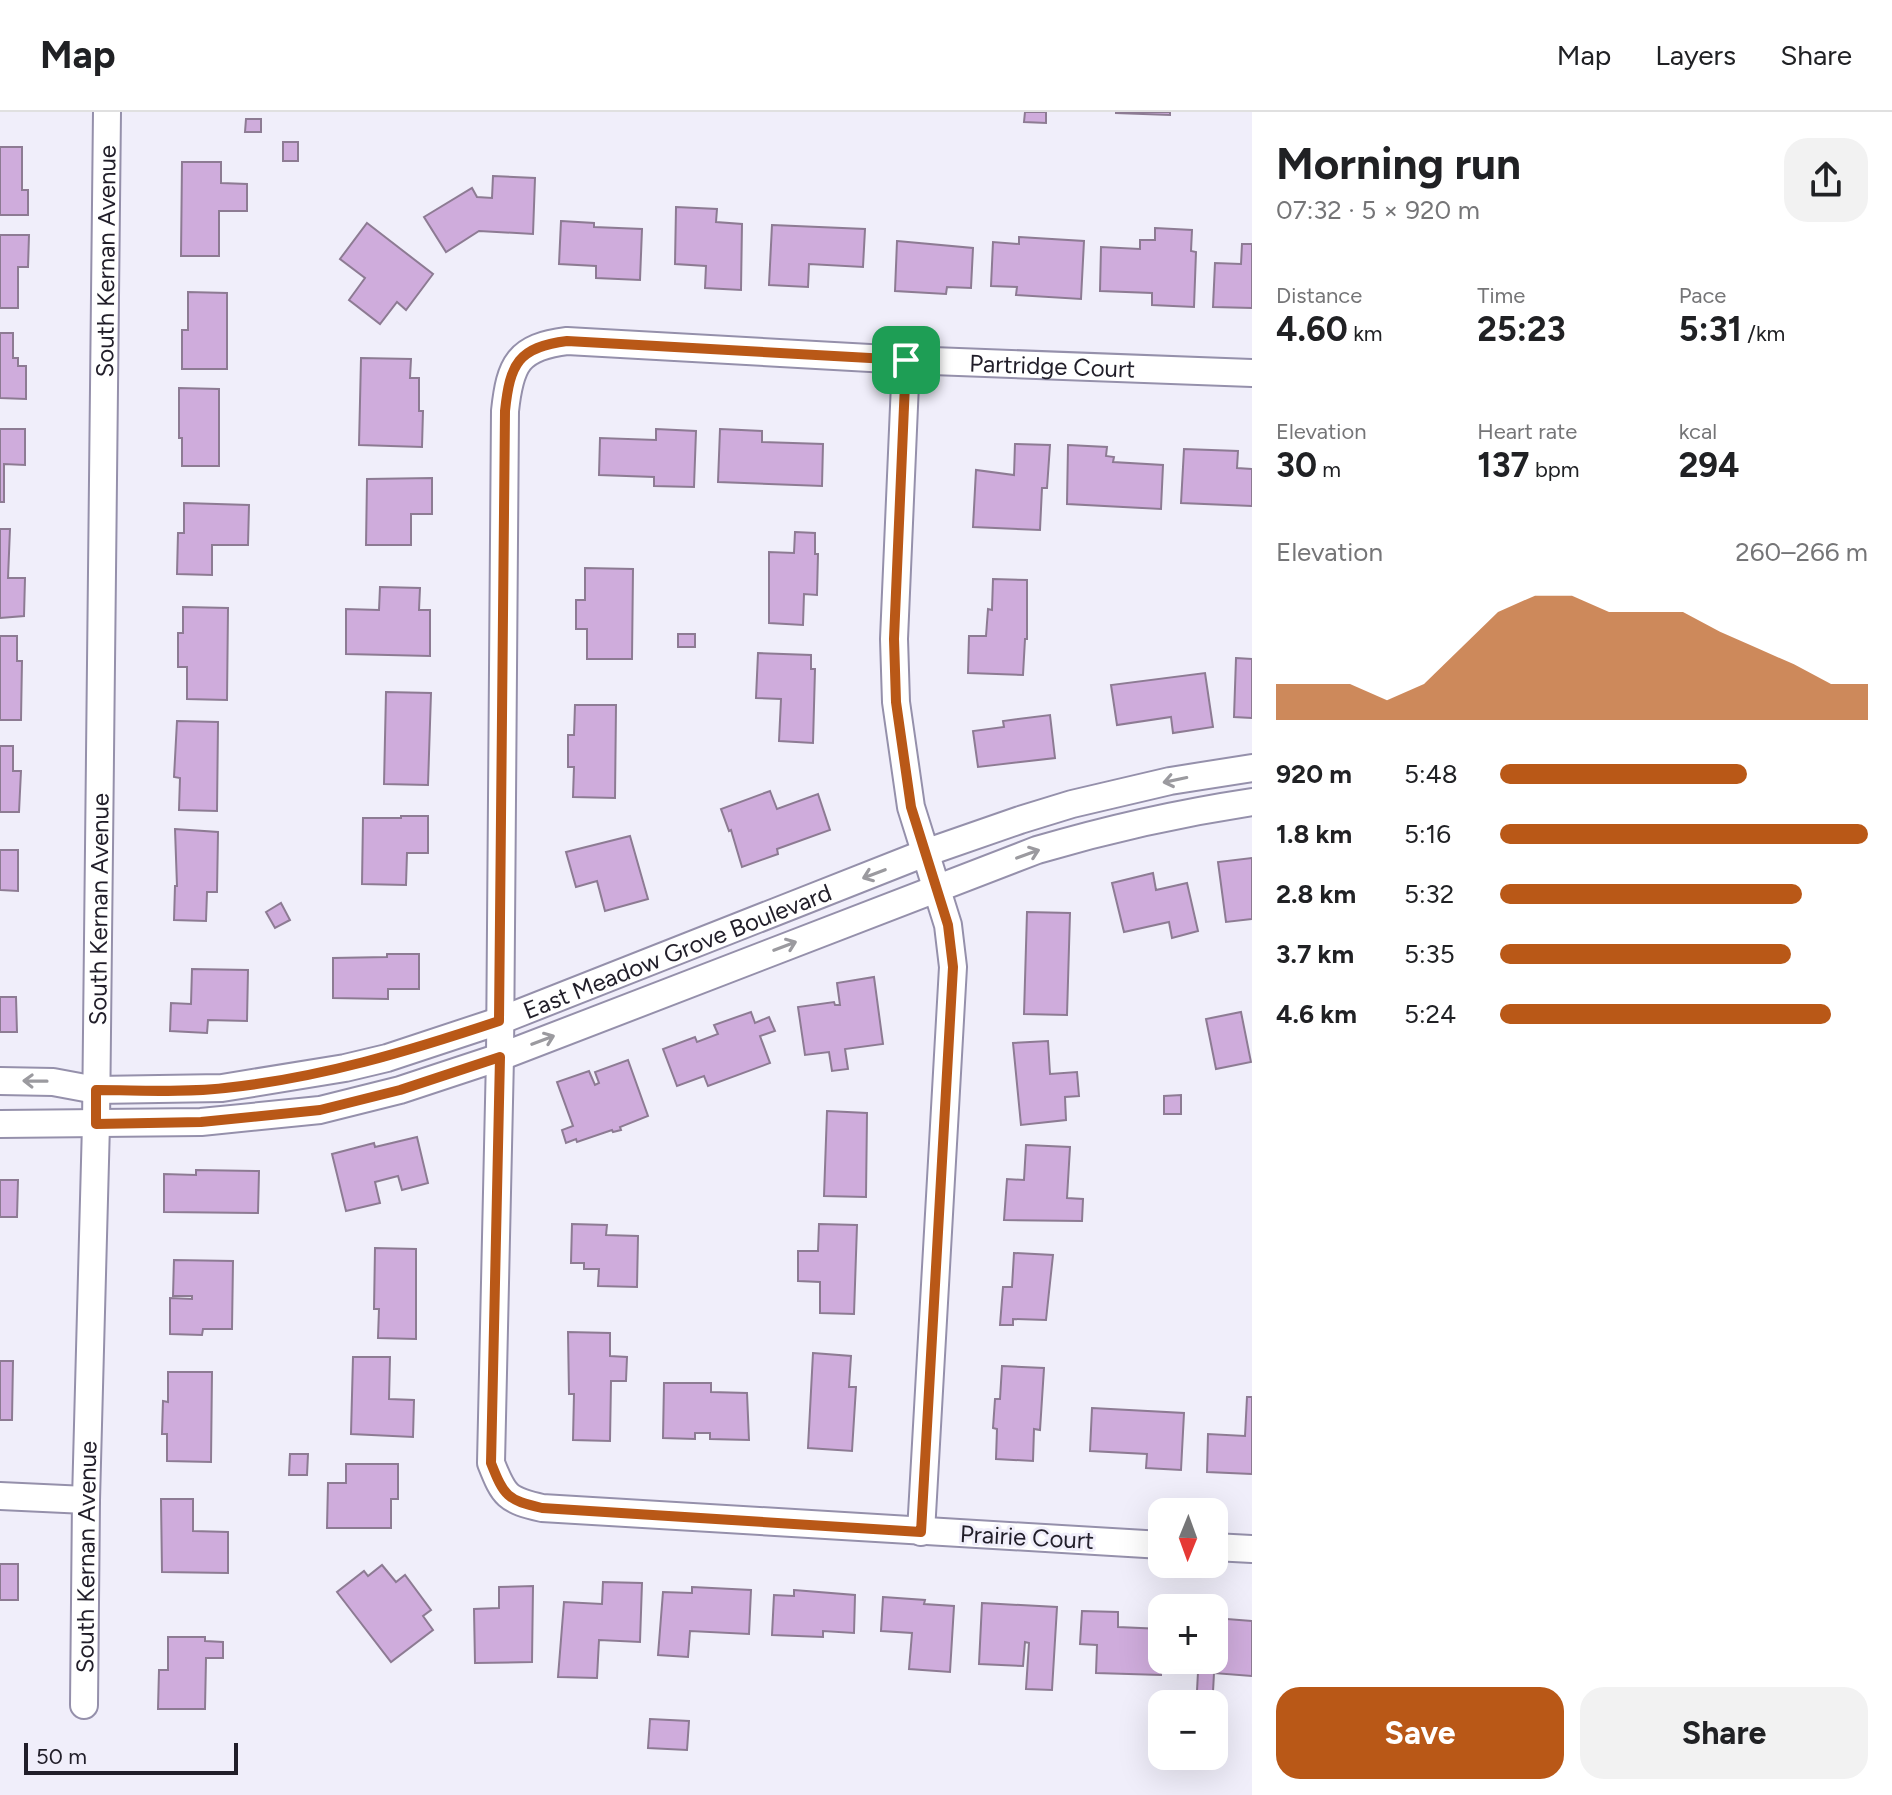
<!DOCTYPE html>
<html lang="en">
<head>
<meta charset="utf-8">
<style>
	body { margin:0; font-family:Figtree,sans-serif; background:#f2f2f2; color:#202124; height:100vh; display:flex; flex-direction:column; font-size:30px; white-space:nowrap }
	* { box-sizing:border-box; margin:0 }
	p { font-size:26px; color:#757577 }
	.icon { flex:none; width:44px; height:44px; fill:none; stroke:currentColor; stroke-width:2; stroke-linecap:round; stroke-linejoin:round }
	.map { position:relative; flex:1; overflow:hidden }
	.side { display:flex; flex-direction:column; background:#fff; width:640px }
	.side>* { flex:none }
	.needle { width:52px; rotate:181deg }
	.fabs { position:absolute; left:1148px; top:1386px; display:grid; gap:16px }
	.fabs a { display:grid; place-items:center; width:80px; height:80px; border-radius:16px; background:#fff; box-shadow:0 8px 32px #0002; font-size:40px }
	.scale { position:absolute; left:24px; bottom:20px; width:214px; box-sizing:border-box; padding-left:8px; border:4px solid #211e29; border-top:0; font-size:22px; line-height:28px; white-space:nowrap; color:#211e29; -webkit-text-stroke:6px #f0eefa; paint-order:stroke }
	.pin { position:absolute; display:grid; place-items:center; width:68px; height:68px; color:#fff; margin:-34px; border-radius:16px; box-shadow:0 4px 12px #0006 }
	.round { display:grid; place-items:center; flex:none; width:84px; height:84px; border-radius:24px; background:#f2f2f2 }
	.headline { display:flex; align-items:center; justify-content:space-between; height:136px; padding:0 24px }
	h1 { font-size:44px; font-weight:700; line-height:60px }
	.metrics { display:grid; grid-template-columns:repeat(3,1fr); gap:12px; height:136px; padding:8px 24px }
	.metrics div { display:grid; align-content:center }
	.metrics b { font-size:34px; font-weight:700 }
	.metrics small { font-size:22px; font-weight:400 }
	.metrics p { font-size:22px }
	.chart { height:224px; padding:16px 24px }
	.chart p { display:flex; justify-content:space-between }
	.chart svg { width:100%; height:144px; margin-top:8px; fill:#b95817; opacity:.7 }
	.primary-button { display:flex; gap:16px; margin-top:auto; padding:16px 24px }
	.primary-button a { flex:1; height:92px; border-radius:24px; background:#b95817; color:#fff; font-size:32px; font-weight:700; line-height:92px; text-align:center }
	.primary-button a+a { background:#f2f2f2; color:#202124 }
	ul { padding:0 24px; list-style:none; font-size:26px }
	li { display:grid; grid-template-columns:128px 96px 1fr; align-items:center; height:60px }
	li i { height:20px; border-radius:10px; background:#b95817 }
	header { display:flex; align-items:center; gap:48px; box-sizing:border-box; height:112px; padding:0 40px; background:#fff; border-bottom:2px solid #e0e0e0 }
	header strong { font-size:38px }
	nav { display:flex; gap:44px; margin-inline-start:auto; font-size:28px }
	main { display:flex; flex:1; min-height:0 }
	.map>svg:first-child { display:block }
</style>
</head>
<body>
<header>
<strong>Map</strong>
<nav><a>Map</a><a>Layers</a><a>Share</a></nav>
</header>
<main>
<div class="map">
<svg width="1252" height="1683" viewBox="0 0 1252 1683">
	<rect width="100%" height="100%" fill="#f0eefa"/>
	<g fill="#cfacdc" stroke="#8d7b93" stroke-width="2">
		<polygon points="1025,0 1046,0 1046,11 1024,10"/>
		<polygon points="1116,0 1170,0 1170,3 1116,1"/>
		<polygon points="246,7 261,7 261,20 245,20"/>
		<rect x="283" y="30" width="15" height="19"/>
		<polygon points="0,35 22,35 22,78 28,78 28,103 0,103"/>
		<polygon points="182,50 221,50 221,71 247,72 247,99 219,99 219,144 181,144"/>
		<polygon points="493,64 535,66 533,122 479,119 446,140 424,105 472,76 477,85 492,86"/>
		<polygon points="676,95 717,97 716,110 742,112 741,178 705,176 706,154 675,152"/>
		<polygon points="561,109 594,111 594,115 642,117 640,168 596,166 596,154 559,152"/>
		<polygon points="367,111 433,162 406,198 397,190 380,212 349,188 365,166 340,147"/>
		<polygon points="772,113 865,117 863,155 809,152 808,175 769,173"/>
		<polygon points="1155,116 1192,118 1191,139 1196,140 1194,195 1152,193 1152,181 1100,179 1101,135 1140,137 1140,128 1155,128"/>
		<polygon points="0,123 29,123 28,155 18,155 18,196 0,196"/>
		<polygon points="1019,125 1084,129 1081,187 1016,183 1017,175 991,174 993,130 1019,132"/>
		<polygon points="897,129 973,136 971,176 947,175 946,182 895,179"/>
		<polygon points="1242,132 1252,132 1252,196 1213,195 1215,151 1241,152"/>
		<polygon points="188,180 227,181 227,257 182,257 182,218 188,218"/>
		<polygon points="0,221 13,221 13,246 18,246 18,254 26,254 26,287 0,286"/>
		<polygon points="361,246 411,247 410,266 419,266 419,299 423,299 422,335 359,333"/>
		<polygon points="179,276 219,277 219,354 182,354 182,326 179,326"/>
		<polygon points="0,317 25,317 25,353 4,352 4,390 0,390"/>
		<polygon points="656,317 696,319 694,375 654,374 654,365 599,363 600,326 656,328"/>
		<polygon points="720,317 762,319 762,330 823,332 822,374 718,370"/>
		<polygon points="1015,332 1050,333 1047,376 1042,376 1040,418 973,415 976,358 1014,363"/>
		<polygon points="1068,333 1107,335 1106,344 1114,345 1113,350 1163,353 1161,397 1067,392"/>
		<polygon points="1184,337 1238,339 1237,356 1252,357 1252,394 1181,391"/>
		<polygon points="432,366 432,402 411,402 411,433 366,433 367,367"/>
		<polygon points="184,391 249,393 248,433 212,433 212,463 177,462 178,421 184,421"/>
		<polygon points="0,417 10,417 8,466 25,466 24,504 0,506"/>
		<polygon points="795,420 815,421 815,442 818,442 817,483 804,482 803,513 769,511 769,440 794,441"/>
		<polygon points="585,456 633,457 632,547 587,547 587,517 576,517 576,488 585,488"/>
		<polygon points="993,467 1027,468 1027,527 1025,527 1023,563 968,561 969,524 986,524 988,497 992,498"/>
		<polygon points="380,475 420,476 419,498 430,498 430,544 346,542 346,497 379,498"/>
		<polygon points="183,495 228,496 227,588 187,587 187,555 178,555 178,521 183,521"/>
		<rect x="678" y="522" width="17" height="13"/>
		<polygon points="0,524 17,524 17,549 22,549 21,608 0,608"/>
		<polygon points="758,541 811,543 811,557 815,557 813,631 779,629 781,587 756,586"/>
		<polygon points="1236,546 1252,547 1252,606 1234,605"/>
		<polygon points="1205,561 1213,615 1173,621 1171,605 1117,613 1111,573"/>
		<polygon points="386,580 431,581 428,673 384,672"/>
		<polygon points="575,593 616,593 615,686 573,685 574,655 568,655 568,623 574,623"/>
		<polygon points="1050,603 1055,646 978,655 973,619 1004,615 1003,609"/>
		<polygon points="177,609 218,610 217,699 179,698 180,666 174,665"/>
		<polygon points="0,634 13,634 13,659 21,659 19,700 0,700"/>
		<polygon points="770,679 777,697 818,682 830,718 777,737 778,742 742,755 731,718 729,719 721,697"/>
		<polygon points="401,704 428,704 428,741 407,741 406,773 362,772 363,706 401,706"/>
		<polygon points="175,717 218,720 217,780 207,780 206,809 174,808 175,774 177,774"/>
		<polygon points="630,724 648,787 605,799 597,769 576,775 566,740"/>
		<polygon points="0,738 18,738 18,779 0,778"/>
		<polygon points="1252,746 1252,807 1226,810 1218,750"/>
		<polygon points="1153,761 1156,778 1187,771 1198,819 1172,826 1169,810 1124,820 1112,771"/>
		<polygon points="281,791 290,808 275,816 266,800"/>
		<polygon points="1027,800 1070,801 1067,903 1024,902"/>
		<polygon points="387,842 419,842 419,877 388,877 388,887 333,886 333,846 387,845"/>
		<polygon points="192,857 248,858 247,909 208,908 207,921 170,919 171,891 191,892"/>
		<polygon points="874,865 883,932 845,937 848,957 832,959 829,940 805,943 798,895 834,890 835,893 840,893 837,871"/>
		<polygon points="0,885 16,885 17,920 0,920"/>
		<polygon points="751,900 755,911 769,905 775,919 760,924 770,951 708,974 704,964 677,974 663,937 695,925 697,930 718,922 714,913"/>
		<polygon points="1241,900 1251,950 1216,957 1206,907"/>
		<polygon points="1048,929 1050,962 1077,960 1079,984 1065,985 1066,1008 1021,1013 1013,931"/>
		<polygon points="628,948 648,1004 620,1015 621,1018 613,1020 612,1018 577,1030 576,1027 566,1031 562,1018 573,1014 557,970 589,959 595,973 599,971 595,960"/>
		<polygon points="1181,983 1181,1002 1164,1002 1164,984"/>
		<polygon points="827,999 867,1001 866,1085 824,1084"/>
		<polygon points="417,1025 428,1071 402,1078 398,1064 375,1070 380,1091 346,1099 332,1042 374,1031 375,1035"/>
		<polygon points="1026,1033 1070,1035 1067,1086 1083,1087 1082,1109 1004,1108 1007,1067 1024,1068"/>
		<polygon points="196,1058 259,1059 258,1101 164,1100 164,1062 196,1063"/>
		<polygon points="0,1068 18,1068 17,1105 0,1105"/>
		<polygon points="572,1112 607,1113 606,1123 638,1124 637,1175 598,1174 599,1157 584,1157 584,1151 571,1151"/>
		<polygon points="819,1112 857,1113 854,1202 820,1201 820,1170 798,1169 798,1139 818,1139"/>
		<polygon points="375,1136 416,1137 416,1227 378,1226 379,1197 374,1197"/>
		<polygon points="1014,1141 1053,1143 1046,1208 1013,1207 1013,1213 1000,1213 1003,1175 1012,1175"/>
		<polygon points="174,1148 233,1149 232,1217 203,1217 202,1223 170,1222 170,1186 192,1187 192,1184 173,1184"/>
		<polygon points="568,1220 610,1221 610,1244 627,1245 626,1269 611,1269 610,1329 573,1328 574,1282 569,1282"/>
		<polygon points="813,1241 851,1244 849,1275 856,1275 852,1339 808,1336"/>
		<polygon points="353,1245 390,1245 389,1287 414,1288 413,1325 351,1322"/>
		<polygon points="0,1249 13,1249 12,1308 0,1308"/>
		<polygon points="1002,1254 1044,1256 1040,1318 1034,1317 1033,1349 996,1347 997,1317 993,1316 995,1287 1000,1287"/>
		<polygon points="168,1260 212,1260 211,1350 167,1349 167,1322 162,1322 163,1289 168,1290"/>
		<polygon points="664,1271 711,1271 711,1280 747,1281 749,1328 710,1327 710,1321 695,1321 695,1327 663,1326"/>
		<polygon points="1247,1285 1252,1285 1252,1362 1207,1360 1208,1322 1245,1324"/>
		<polygon points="1092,1296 1184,1301 1181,1358 1146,1356 1147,1342 1090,1339"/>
		<polygon points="290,1342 308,1342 307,1363 289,1363"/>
		<polygon points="346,1352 398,1352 398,1387 391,1387 391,1416 327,1416 328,1371 346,1371"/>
		<polygon points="161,1387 193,1387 193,1419 228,1420 228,1461 162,1460"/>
		<rect x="0" y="1452" width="18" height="36"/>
		<polygon points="382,1453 396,1470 405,1463 431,1498 423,1504 433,1518 391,1550 337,1480 364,1459 368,1464"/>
		<polygon points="603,1470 642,1471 640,1530 599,1528 597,1566 558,1565 564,1490 602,1492"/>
		<polygon points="533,1474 532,1550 475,1551 474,1497 499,1496 499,1475"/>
		<polygon points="692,1475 751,1478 749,1522 690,1519 688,1545 658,1543 663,1480 692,1481"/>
		<polygon points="794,1478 855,1483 854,1521 823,1519 823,1525 772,1523 774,1483 794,1484"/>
		<polygon points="883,1485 925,1488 924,1492 954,1494 950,1560 909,1557 912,1521 881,1519"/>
		<polygon points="982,1491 1057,1495 1052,1578 1026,1577 1029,1531 1025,1530 1023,1554 979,1552"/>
		<polygon points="1082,1499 1118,1500 1118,1515 1162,1517 1161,1563 1096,1561 1097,1533 1080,1532"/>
		<polygon points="1214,1506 1252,1509 1252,1564 1214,1561 1213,1580 1197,1579 1198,1560 1184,1559 1185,1548 1214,1548"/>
		<polygon points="168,1525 205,1525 205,1529 223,1530 223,1546 206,1546 205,1597 158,1597 159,1558 168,1558"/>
		<polygon points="650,1607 689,1609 687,1638 648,1636"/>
	</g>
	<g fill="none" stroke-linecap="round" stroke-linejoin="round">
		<g stroke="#9590ab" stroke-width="30">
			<g id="minor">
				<polyline points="906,248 894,527 896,590 911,695 948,813 953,855 921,1420"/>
				<path id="s1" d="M0,969L53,970L96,978L222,976L345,956L387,946L499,909L925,741L1020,708L1072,692L1170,669L1252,656"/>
				<path d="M0,1012L201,1010L320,998L400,978L500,945L1037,738C1108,717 1179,701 1252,690"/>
				<polyline points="0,1384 86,1388"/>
				<path id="s2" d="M1162,1433L542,1396C507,1388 504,1384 491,1351L500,945L505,299C510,252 518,235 567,229L906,248L1252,261"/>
				<polyline points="1214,1435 1252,1437"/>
				<path id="s3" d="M84,1593L86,1388L96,1012L107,0"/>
			</g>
		</g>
		<use href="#minor" stroke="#fff" stroke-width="26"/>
	</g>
	<defs><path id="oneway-shaft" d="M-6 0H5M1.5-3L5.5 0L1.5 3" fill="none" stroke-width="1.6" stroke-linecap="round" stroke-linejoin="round" transform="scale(2)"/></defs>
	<g stroke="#9b9a9f">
		<use href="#oneway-shaft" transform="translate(1175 668) rotate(168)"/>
		<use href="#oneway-shaft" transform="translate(1028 742) rotate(-20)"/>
		<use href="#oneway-shaft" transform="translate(874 762) rotate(159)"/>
		<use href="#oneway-shaft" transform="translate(785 834) rotate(-21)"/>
		<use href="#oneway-shaft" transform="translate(543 928) rotate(-21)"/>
		<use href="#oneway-shaft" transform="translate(35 969) rotate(-179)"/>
	</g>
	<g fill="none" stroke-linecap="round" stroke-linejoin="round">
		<g stroke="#fff" stroke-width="16">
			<path id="route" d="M567,229L906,248L894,527L896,590L911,695L948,813L953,855L921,1420L542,1396C507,1388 504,1384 491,1351L500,945L400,978L320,998L201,1010L96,1012V978C138,978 182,981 225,976C320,966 409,939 499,909L505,299C510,252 518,235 567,229Z"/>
		</g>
		<use href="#route" stroke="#b95817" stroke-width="10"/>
	</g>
	<g text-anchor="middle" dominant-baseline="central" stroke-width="6" stroke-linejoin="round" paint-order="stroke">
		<g font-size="24" fill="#211e29" stroke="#f0eefa">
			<text stroke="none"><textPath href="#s3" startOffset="1444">South Kernan Avenue</textPath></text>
			<text stroke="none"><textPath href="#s2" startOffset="2338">Partridge Court</textPath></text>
			<text stroke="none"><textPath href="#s3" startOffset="796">South Kernan Avenue</textPath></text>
			<text stroke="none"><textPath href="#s1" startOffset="700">East Meadow Grove Boulevard</textPath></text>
			<text transform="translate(1027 1425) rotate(3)">Prairie Court</text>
			<text stroke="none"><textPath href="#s3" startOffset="148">South Kernan Avenue</textPath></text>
		</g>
	</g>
</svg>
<div class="fabs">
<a><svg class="needle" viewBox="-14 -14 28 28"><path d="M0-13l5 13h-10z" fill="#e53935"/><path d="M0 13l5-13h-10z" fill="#757577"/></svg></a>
<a>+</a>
<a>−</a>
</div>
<div class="scale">50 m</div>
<div class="pin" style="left:906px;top:248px;background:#1e9e55"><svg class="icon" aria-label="arrive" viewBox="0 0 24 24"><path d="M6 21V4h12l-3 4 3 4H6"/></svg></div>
</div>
<section class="side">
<div class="headline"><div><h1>Morning run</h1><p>07:32 · 5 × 920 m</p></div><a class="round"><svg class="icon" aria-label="share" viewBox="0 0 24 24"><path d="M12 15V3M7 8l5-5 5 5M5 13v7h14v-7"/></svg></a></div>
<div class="metrics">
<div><p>Distance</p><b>4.60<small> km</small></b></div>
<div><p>Time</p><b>25:23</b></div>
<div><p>Pace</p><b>5:31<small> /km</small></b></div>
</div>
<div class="metrics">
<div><p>Elevation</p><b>30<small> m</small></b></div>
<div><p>Heart rate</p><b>137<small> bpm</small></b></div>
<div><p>kcal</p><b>294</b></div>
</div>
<div class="chart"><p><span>Elevation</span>260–266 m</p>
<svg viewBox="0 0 160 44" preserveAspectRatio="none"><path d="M0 44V33L10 33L20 33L30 38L40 33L50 22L60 11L70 6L80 6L90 11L100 11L110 11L120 17L130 22L140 27L150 33L160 33V44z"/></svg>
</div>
<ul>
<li><b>920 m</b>5:48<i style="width:67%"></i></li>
<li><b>1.8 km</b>5:16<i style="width:100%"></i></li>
<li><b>2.8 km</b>5:32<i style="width:82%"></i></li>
<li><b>3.7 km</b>5:35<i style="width:79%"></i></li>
<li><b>4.6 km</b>5:24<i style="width:90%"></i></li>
</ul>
<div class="primary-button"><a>Save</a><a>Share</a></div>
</section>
</main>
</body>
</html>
